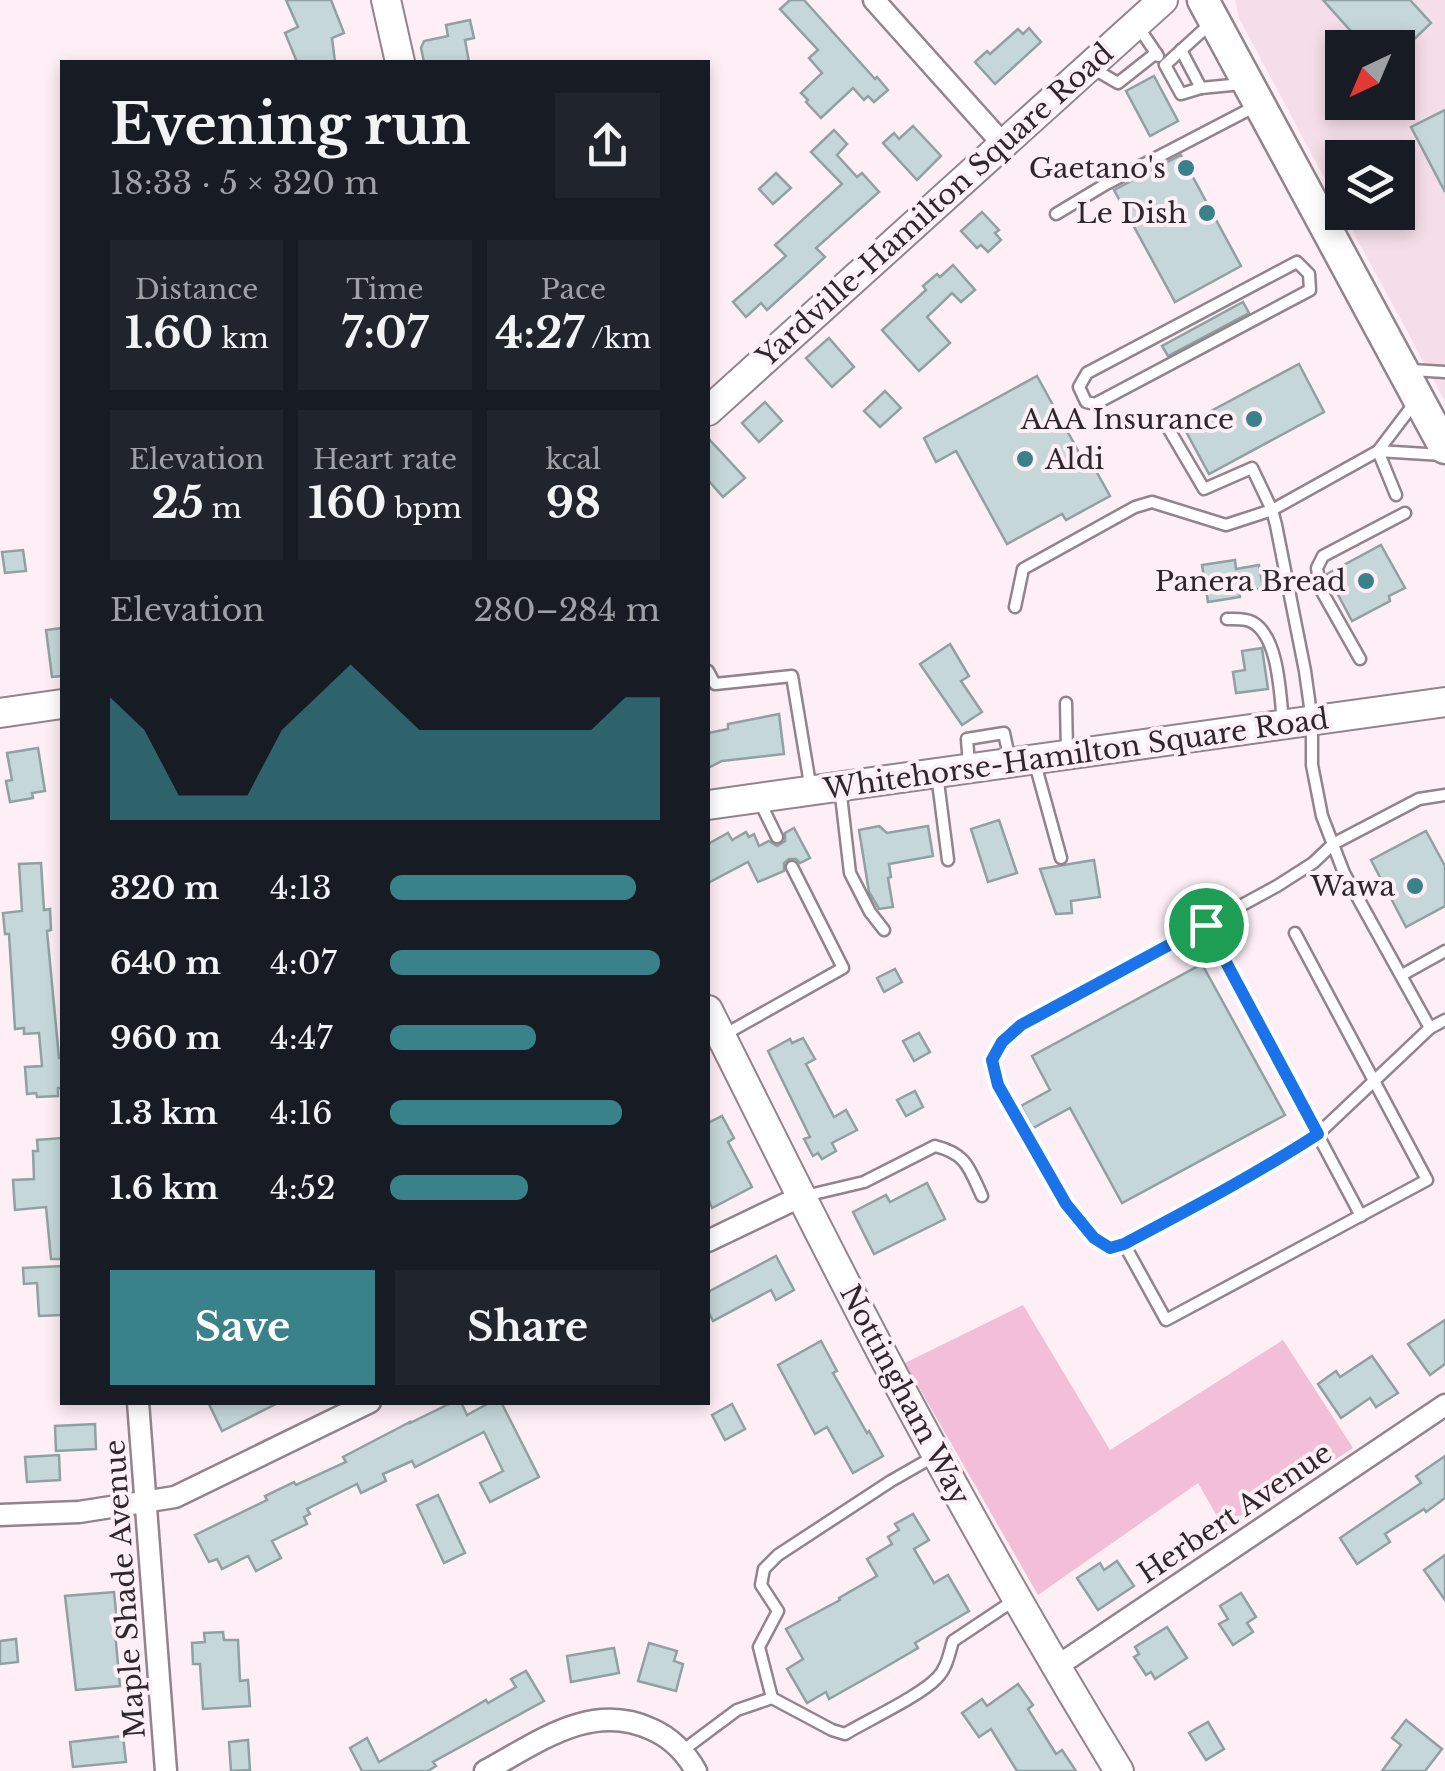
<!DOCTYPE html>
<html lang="en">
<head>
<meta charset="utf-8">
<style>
	body { margin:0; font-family:"Libre Baskerville",serif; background:#20242c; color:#f1f3f6; height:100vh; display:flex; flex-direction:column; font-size:38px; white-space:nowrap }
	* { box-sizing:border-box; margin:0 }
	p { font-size:32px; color:#9ea1a6 }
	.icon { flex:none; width:55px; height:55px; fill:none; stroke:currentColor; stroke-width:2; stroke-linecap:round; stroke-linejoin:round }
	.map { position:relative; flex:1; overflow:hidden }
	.panel { position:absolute; left:60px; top:60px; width:650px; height:1345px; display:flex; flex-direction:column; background:#171b24; border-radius:0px; box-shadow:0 5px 15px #0003 }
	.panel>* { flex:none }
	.needle { width:65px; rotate:224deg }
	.tools { position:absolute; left:1325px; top:30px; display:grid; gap:20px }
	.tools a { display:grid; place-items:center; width:90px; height:90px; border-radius:0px; background:#171b24; box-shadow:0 5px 15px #0003; font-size:50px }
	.pin { position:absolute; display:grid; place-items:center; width:85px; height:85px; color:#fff; margin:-42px; border:5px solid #fff; border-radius:50%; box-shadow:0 2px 10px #0007 }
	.round { display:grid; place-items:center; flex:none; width:105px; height:105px; border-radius:0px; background:#20242c }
	.overview { display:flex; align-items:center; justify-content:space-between; height:170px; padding:0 50px }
	h1 { font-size:55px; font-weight:800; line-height:75px }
	.figures { display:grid; grid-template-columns:repeat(3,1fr); gap:15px; height:170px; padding:10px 50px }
	.figures div { display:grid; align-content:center; border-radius:0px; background:#20242c; text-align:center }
	.figures b { font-size:42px; font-weight:800 }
	.figures small { font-size:28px; font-weight:400 }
	.figures p { font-size:28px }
	.chart { height:280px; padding:20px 50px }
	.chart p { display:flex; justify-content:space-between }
	.chart svg { width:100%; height:180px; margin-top:10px; fill:#3a828a; opacity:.7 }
	.primary-button { display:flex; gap:20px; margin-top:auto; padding:20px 50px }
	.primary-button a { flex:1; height:115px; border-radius:0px; background:#3a828a; color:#fff; font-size:40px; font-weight:800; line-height:115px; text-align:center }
	.primary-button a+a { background:#20242c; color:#f1f3f6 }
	ul { padding:0 50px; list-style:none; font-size:32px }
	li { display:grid; grid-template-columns:160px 120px 1fr; align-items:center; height:75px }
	li i { height:25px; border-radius:12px; background:#3a828a }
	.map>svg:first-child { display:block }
</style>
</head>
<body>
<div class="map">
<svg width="1445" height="1771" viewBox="0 0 1445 1771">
	<rect width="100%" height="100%" fill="#feeef6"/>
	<path fill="#f5dee9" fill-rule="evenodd" d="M1235,0H1445V401L1343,213L1398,212V158H1342V211L1239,18ZM1342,48H1398V102H1342Z"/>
	<polygon fill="#f2bed8" points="1023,1305 1110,1450 1283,1340 1353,1448 1225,1530 1198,1483 1038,1595 905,1363"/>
	<g fill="#c5d7d9" stroke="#8fa1a3" stroke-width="2.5">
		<polygon points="286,0 331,0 344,33 332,38 335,62 297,62 285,33 298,27"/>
		<polygon points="790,0 804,0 875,79 877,77 888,90 874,102 868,96 864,100 853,88 821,118 806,102 808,100 801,93 822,73 809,58 818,50 780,9"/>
		<polygon points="1323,0 1410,0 1431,23 1405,48 1366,48"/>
		<polygon points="470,20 474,38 465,40 469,62 424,62 421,48 424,41 448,36 446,25"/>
		<polygon points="1029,28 1041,42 995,84 975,62 987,51 990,54 1018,29 1023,34"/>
		<polygon points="1154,76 1178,121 1150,136 1126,91"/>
		<polygon points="1445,110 1445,192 1411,127"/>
		<polygon points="913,126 941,156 917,180 883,143 894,133 899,139"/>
		<polygon points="834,130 847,144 837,155 857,177 862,173 879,192 816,248 825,257 800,280 767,310 761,303 746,317 733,302 786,256 775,245 842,184 811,152"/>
		<polygon points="1181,155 1241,266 1175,302 1114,190"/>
		<polygon points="776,173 791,188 773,204 759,189"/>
		<polygon points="982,212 999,230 995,233 1001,240 988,252 981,245 977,248 961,231"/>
		<polygon points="953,265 975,290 961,302 952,293 927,317 950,343 919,371 882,330 926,290 923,286 937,274 940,277"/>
		<polygon points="1243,302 1249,313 1168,356 1162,346"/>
		<polygon points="829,338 854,367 832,387 806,358"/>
		<polygon points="1299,364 1324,412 1209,474 1183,426"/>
		<polygon points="1037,376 1081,456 1086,453 1110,496 1066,520 1062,514 1007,544 956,451 936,462 924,438"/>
		<polygon points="885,391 901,408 880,427 864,411"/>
		<polygon points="765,402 782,421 759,442 742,423"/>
		<polygon points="708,438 745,478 723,497 708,480"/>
		<polygon points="1381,545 1405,588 1389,596 1390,601 1352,621 1327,574"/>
		<polygon points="23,550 26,571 5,573 2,552"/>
		<polygon points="1235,560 1236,569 1259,565 1263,588 1239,592 1240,597 1208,602 1202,565"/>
		<polygon points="62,628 62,676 52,677 46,630"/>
		<polygon points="950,644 969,676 961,681 982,712 962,725 920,664"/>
		<polygon points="1262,648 1268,689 1236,693 1233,672 1245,670 1242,651"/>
		<polygon points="779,714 784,754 722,761 708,768 708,733 728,729 728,724"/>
		<polygon points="38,748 45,791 32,793 33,798 10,802 6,781 12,780 7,753"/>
		<polygon points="999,820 1017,873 988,882 971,829"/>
		<polygon points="879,826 887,833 928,826 933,856 889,864 891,877 888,878 893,907 879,909 869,892 859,830"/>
		<polygon points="794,828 810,858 800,863 796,859 789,859 784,863 784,871 758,882 748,862 708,883 708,844 728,833 732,840 746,832 749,837 754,834 759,846 769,841 777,846 785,841 785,833"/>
		<polygon points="1426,831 1445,866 1445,906 1406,927 1371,860"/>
		<polygon points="1094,860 1100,897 1071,901 1072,913 1056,914 1040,869"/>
		<polygon points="41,863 44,910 50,909 51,930 47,931 59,1058 62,1058 62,1088 58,1088 58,1096 37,1097 36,1093 27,1094 25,1067 42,1066 39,1033 24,1034 24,1028 15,1029 9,934 5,934 3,913 22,911 19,864"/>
		<polygon points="1202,964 1285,1115 1122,1203 1070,1108 1033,1128 1021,1106 1050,1090 1032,1056"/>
		<polygon points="895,969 902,982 884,992 877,978"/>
		<polygon points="919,1033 930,1052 914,1061 903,1041"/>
		<polygon points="803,1038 815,1059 806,1064 834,1117 846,1110 857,1130 832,1143 836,1151 822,1159 818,1153 813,1156 804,1139 810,1137 768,1051 790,1039 792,1043"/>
		<polygon points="915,1091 923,1107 906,1116 897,1100"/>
		<polygon points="722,1116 734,1138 728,1142 752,1187 712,1208 708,1198 708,1123"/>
		<polygon points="62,1138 62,1259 51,1259 46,1207 15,1210 13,1180 34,1179 33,1151 38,1151 37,1140"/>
		<polygon points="927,1183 945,1219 874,1254 853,1212 886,1195 890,1202"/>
		<polygon points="776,1256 794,1290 776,1300 771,1290 713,1321 708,1311 708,1292"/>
		<polygon points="62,1266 62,1315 39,1316 37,1283 24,1284 23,1268"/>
		<polygon points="1445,1320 1445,1364 1430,1375 1408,1344"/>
		<polygon points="821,1341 837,1371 833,1373 867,1433 869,1431 883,1456 853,1473 827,1427 815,1434 778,1365"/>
		<polygon points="1372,1356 1398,1393 1376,1407 1370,1398 1341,1418 1318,1384 1336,1371 1340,1377"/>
		<polygon points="208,1402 280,1402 222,1431"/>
		<polygon points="453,1402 461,1402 467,1415 491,1402 501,1402 539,1477 490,1502 480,1483 503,1471 484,1432 415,1467 412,1461 383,1474 386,1481 361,1493 357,1484 307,1509 310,1514 304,1517 307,1524 272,1541 281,1558 256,1571 248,1556 222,1569 217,1559 209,1562 195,1535 267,1500 265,1496 294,1482 296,1485 346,1462 343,1457 410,1422 410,1423"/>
		<polygon points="732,1404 745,1429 725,1440 712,1415"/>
		<polygon points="95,1424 96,1449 56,1451 55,1426"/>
		<polygon points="59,1455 60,1480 27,1482 25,1457"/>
		<polygon points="1445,1456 1445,1498 1426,1512 1424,1509 1385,1534 1390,1542 1357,1564 1340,1538 1421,1483 1416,1476"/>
		<polygon points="438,1495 465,1553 444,1563 417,1505"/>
		<polygon points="913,1514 929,1540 914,1549 934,1583 948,1575 969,1611 915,1643 918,1648 877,1672 829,1699 826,1692 807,1703 787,1669 803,1659 786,1629 840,1600 839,1598 877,1576 867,1559 892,1544 888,1537 899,1530 895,1524"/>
		<polygon points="1445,1555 1445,1600 1424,1570"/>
		<polygon points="1117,1561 1134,1586 1098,1610 1077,1578 1100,1563 1104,1570"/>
		<polygon points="114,1592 117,1621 114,1621 120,1686 76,1690 65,1596"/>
		<polygon points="1241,1593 1256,1617 1247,1623 1253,1632 1233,1645 1219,1624 1228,1619 1220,1606"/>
		<polygon points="1167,1627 1187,1658 1155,1679 1151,1672 1146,1675 1134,1657 1139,1654 1135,1647"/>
		<polygon points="223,1632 224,1640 238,1640 240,1681 248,1680 250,1706 203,1709 200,1664 193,1664 192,1643 205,1642 204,1633"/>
		<polygon points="16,1639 18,1662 0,1664 0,1641"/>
		<polygon points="649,1643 677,1651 674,1661 683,1664 676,1691 638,1681"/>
		<polygon points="614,1648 619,1673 571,1682 567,1656"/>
		<polygon points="526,1671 544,1701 433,1762 436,1766 428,1771 362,1771 350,1748 367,1738 379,1762 486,1700 488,1703 516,1687 511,1679"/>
		<polygon points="1018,1684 1033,1705 1028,1709 1056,1754 1062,1750 1076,1771 1017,1771 991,1729 979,1737 962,1713 982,1699 987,1706"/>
		<polygon points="1406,1720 1442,1749 1425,1771 1382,1771 1401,1745 1392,1738"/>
		<polygon points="1208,1722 1224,1749 1206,1760 1189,1733"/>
		<polygon points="123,1736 126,1762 73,1767 70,1742"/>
		<polygon points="248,1740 250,1770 231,1771 229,1742"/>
	</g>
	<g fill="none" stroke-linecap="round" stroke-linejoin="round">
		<g stroke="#92848b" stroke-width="15">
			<g id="lane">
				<polyline points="1211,23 1165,65 1181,94 1201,88 1242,84"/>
				<polyline points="1137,25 1158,56"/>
				<polyline points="1181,50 1201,88"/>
				<polyline points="1092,68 1118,83 1156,53"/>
				<polyline points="1056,214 1106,184 1254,107"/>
				<polygon points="1297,262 1309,274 1310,290 1095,404 1086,402 1079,387 1087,373"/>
				<polyline points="1411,370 1445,372"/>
				<polyline points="1164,421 1204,489 1252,468 1272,510 1276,525 1305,671 1312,721 1312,765 1322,816 1344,873 1430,1028 1445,1020"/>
				<polyline points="1378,451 1442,455"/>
				<polyline points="1378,451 1396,495"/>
				<polyline points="1015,607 1023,569 1135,507 1152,502 1226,525 1272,510 1378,451 1416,401"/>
				<path d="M1227,619C1235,619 1245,618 1252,622C1279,636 1280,695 1283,722"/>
				<polyline points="1360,659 1320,588 1317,568 1323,556 1405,513"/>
				<polyline points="708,671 715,684 792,676 811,790"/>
				<polyline points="1066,703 1067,752"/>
				<polyline points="1034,760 1061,858"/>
				<polyline points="969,765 967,739 1004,733 1010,761"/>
				<polyline points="937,774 948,860"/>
				<polyline points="840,787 850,873 870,912 884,930"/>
				<polyline points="760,802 777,837"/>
				<polyline points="1206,925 1361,1216"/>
				<polyline points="1402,975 1445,951"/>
				<polyline points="1430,1028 1318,1134 1271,1165 1124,1244 1110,1248 1094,1238 1066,1204 998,1085 992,1060 1002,1041 1021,1025 1277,886 1313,863 1333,844 1419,799 1445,795"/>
				<polyline points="722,1036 843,968 792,867"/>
				<path d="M805,1196L864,1182L935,1146C967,1154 969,1168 982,1196"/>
				<polyline points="1124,1244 1166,1320 1427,1180 1295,933"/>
				<polyline points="772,1698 759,1647 778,1611 761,1585 764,1569 778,1555 891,1481 933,1457"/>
				<path d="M682,1751L737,1710L772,1698L832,1730L845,1734C868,1720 920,1696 937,1678C947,1668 949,1654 953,1641L1016,1599"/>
			</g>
		</g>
		<g stroke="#92848b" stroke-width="25">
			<g id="street">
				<polyline points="874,0 1003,144"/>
				<polyline points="708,1241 802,1196"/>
				<polyline points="138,1402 166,1771"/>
				<polyline points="0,1515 79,1512 175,1497 370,1402"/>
				<polyline points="1056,1667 1445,1405"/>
				<path d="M485,1771C537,1743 591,1701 651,1729C670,1737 686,1753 696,1771"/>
			</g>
		</g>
		<g stroke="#92848b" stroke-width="32">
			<g id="secondary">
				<polyline points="386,0 400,62"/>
				<polyline points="708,411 1163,0"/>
				<polyline points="0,713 62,704"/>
				<polyline points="708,805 1445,702"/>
				<path d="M708,1010C774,1141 838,1273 908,1402C975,1527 1045,1650 1119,1771"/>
			</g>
		</g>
		<g stroke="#92848b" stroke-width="35">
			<polyline id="primary" points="1203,0 1445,448"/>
		</g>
		<use href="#lane" stroke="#fff" stroke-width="10"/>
		<use href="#street" stroke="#fff" stroke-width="20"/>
		<use href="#secondary" stroke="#fff" stroke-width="28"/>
		<use href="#primary" stroke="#fff" stroke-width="30"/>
	</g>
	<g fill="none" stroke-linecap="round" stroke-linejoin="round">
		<g stroke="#fff" stroke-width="20">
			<path id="route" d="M1206,925L1318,1134C1255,1175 1190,1209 1124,1244L1110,1248L1094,1238L1066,1204L998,1085L992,1060L1002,1042L1021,1025Z"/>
		</g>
		<use href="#route" stroke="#1a73e8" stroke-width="12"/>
	</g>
	<g fill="#3a828a" stroke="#feeef6" stroke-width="4">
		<circle cx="1186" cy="168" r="10"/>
		<circle cx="1207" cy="213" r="10"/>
		<circle cx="1254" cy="419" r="10"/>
		<circle cx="1025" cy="459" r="10"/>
		<circle cx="1366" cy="581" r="10"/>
		<circle cx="1415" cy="886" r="10"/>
	</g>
	<g text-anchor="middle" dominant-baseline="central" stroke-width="8" stroke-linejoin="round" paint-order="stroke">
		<g font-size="28" fill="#2d282b" stroke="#feeef6" text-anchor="end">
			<text x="1166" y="168">Gaetano's</text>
			<text x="1187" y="213">Le Dish</text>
			<text x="1234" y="419">AAA Insurance</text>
			<text x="1045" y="459" text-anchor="start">Aldi</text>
			<text x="1346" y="581">Panera Bread</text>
			<text x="1395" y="886">Wawa</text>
		</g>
		<g font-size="28" fill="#2d282b" stroke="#feeef6">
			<text transform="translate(935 205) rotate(-42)">Yardville-Hamilton Square Road</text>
			<text transform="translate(1076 754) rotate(-8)">Whitehorse-Hamilton Square Road</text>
			<text transform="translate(905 1395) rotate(62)">Nottingham Way</text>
			<text transform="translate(1235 1513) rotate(-34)">Herbert Avenue</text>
			<text transform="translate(125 1589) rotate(-94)">Maple Shade Avenue</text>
		</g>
	</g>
</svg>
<div class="tools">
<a><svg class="needle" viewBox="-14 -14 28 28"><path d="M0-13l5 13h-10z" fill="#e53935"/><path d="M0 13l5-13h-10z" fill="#9ea1a6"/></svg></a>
<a><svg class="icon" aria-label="layers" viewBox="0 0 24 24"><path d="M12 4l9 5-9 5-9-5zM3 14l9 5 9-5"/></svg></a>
</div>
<div class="pin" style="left:1206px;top:925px;background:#1e9e55"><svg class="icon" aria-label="arrive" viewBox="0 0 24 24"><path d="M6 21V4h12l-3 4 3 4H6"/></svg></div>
<section class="panel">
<div class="overview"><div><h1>Evening run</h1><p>18:33 · 5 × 320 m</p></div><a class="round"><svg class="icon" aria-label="share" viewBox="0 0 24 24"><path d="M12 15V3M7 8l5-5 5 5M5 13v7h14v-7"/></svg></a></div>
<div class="figures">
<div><p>Distance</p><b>1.60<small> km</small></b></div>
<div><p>Time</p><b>7:07</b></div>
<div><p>Pace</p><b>4:27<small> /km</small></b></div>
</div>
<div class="figures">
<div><p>Elevation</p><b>25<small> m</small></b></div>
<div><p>Heart rate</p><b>160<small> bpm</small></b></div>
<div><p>kcal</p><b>98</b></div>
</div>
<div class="chart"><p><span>Elevation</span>280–284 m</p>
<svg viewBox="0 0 160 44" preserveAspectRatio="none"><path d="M0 44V14L10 22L20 38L30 38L40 38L50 22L60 14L70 6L80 14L90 22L100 22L110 22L120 22L130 22L140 22L150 14L160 14V44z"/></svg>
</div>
<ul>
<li><b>320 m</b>4:13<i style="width:91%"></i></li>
<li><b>640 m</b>4:07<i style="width:100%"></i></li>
<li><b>960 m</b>4:47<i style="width:54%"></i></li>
<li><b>1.3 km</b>4:16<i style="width:86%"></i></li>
<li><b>1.6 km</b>4:52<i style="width:51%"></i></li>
</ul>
<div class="primary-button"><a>Save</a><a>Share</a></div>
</section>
</div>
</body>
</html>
